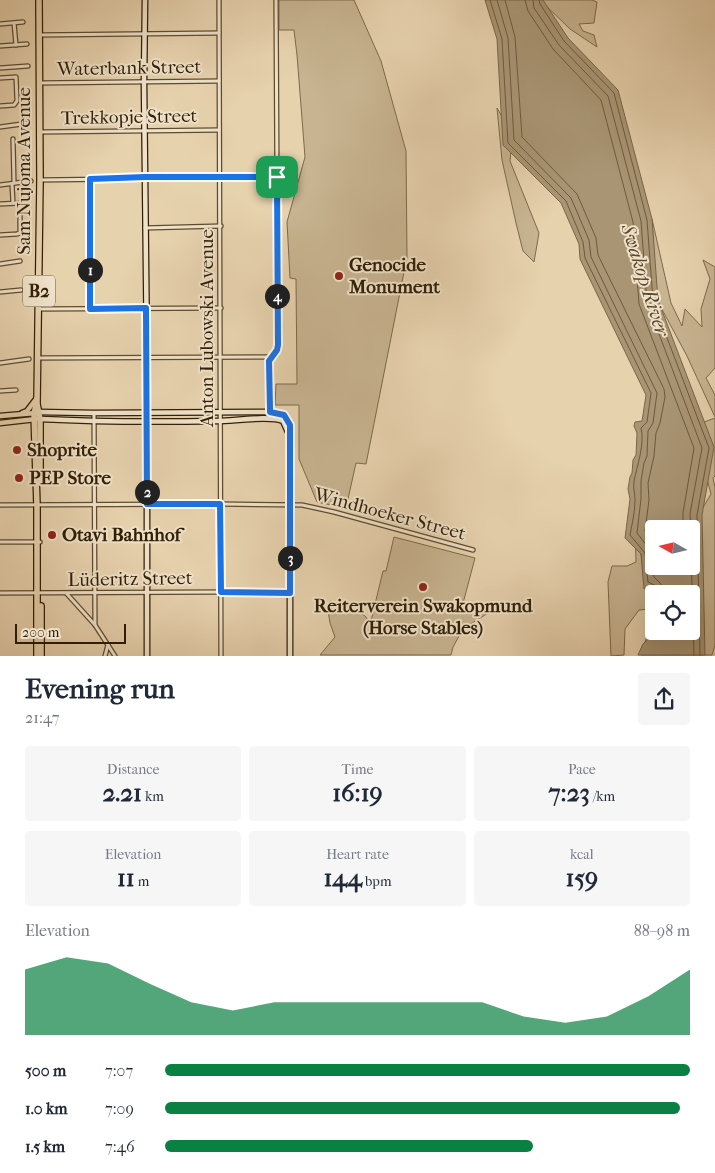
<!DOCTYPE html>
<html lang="en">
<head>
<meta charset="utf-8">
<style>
	body { margin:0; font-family:"IM FELL French Canon",serif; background:#f6f6f7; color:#1f2937; height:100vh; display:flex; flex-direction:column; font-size:19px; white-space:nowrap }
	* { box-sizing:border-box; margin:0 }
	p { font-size:16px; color:#747a83 }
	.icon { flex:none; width:28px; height:28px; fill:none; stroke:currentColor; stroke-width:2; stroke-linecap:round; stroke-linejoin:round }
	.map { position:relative; height:656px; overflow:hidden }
	.panel { display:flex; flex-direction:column; background:#fff; flex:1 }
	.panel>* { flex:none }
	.needle { width:32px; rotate:278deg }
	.fabs { position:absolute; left:645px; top:520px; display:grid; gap:10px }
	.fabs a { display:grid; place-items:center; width:55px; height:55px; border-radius:5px; background:#fff; box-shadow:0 5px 20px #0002; font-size:25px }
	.scale { position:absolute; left:15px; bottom:12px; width:111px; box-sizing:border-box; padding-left:5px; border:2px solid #311f04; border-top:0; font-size:14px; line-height:18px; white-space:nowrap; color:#311f04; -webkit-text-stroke:4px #efe2ca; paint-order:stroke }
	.pin { position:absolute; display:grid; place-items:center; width:42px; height:42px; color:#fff; margin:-21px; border-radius:10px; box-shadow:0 2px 8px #0006 }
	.km { position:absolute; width:25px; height:25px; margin:-12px; border-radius:50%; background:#222; color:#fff; font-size:14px; line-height:25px; text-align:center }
	.round { display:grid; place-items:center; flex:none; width:52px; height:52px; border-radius:5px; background:#f6f6f7 }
	.headline { display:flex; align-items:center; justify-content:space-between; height:85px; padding:0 25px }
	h1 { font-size:28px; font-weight:800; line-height:38px }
	.figures { display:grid; grid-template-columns:repeat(3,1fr); gap:8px; height:85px; padding:5px 25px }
	.figures div { display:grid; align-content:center; border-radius:5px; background:#f6f6f7; text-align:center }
	.figures b { font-size:25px; font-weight:800 }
	.figures small { font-size:14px; font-weight:400 }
	.figures p { font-size:14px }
	.chart { height:140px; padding:10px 25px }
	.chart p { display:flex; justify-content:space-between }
	.chart svg { width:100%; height:90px; margin-top:5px; fill:#0b8043; opacity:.7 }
	ul { padding:0 25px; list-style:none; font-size:16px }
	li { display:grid; grid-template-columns:80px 60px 1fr; align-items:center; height:38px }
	li i { height:12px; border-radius:6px; background:#0b8043 }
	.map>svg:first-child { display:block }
</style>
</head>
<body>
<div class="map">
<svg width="715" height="656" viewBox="0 0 715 656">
	<rect width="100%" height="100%" fill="#e7d2ae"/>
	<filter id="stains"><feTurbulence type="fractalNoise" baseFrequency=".004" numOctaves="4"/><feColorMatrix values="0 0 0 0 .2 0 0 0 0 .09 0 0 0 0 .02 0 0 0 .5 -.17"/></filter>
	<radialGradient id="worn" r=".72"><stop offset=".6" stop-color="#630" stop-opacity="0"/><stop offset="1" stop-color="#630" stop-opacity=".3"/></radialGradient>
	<g fill="#c8b491" stroke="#7c6a4a">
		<polygon points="279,0 354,0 381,61 406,151 407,257 366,464 356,463 346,508 317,502 299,459 299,405 275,405 276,384 297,384 296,279 290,278 287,222 305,157 297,55 294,30 279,30"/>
		<polygon points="540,0 592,0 597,2 594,23 579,24 583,31 594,35 597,47 570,29"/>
		<polygon points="497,108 507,125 512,140 510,161 539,233 534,262 523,251 516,223 502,160"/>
		<polygon points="652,219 671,303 682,326 685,309 702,327 701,309 710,279 703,260 715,267 715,368 706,378 715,395 715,417 687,356 657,300"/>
		<polygon points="715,418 715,476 713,478 715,488 715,645 712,655 641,655 652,620 649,609 639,610 625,629 624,655 611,656 608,582 612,566 627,566 636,562 635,530 648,582 654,595 654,631 691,631 698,516 711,494 693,426"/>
		<polygon points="394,537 475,558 461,611 464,612 487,603 491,611 463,629 453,647 451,655 320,655 335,637 330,623 327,604 330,601 360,612 366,617 370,625 383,571 386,571"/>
	</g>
	<path fill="#a99574" stroke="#796647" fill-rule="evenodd" d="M485,0H543L568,38L618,90L652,219L658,300L714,447L702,515L705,655H638L643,644L654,634L655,631H691V594H654V601L652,589H644L641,554L625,538L630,499L628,489L630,477L632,473L633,460L636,455L637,433L634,426L635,422L642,421L646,395L580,259L579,244L561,203L503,145L497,39ZM654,529H691V566H654Z"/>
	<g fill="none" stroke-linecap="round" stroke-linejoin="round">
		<g stroke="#6d5a3c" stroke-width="1">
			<path d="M490,0L502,39L508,143L566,201L583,242L585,258L651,393L647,422L641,428C645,444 637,466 634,481C633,488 635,494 635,500C635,512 632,524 630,535L645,553L648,582L656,586L658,594"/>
			<polyline points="497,0 508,38 514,140 571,198 589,240 591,257 657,393 653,423 648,431 647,456 644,463 641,481 641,499 637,533 651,551 654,577 661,584 664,594"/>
			<polyline points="505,0 515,37 522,137 577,194 596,238 598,255 664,389 665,397 660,423 656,433 654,456 648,483 649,500 645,531 654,541"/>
			<polyline points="525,0 528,11 553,49 601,100 633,222 639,304 694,448 683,513 683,529"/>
			<polyline points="533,0 534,8 559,45 608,96 641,221 647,302 702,448 690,514 691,529"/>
			<polyline points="539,0 540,4 564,41 614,93 647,220 653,301 709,448 697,515 700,656"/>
			<polyline points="691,552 694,656"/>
		</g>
		<g stroke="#5e4c2e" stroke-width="5.5">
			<g id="street">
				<polyline points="219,0 221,656"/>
				<polyline points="14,23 16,45"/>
				<polyline points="0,24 23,22"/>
				<polyline points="40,35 219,33"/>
				<polyline points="0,46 27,44"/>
				<polyline points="0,68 28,66"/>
				<polyline points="0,78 16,77 17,101 14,105 0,106"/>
				<polyline points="39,83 219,81"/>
				<polyline points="0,127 29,123"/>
				<polyline points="40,132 219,130"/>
				<polyline points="13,139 14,183"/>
				<polyline points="90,179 90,309"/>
				<polyline points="40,180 277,177"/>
				<polyline points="12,184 13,203"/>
				<polyline points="0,185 31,181"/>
				<polyline points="0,204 20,203 20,233 17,234 0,235"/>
				<polyline points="145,228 221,226"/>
				<polyline points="0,264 20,261"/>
				<polyline points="0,292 21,290"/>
				<polyline points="39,309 221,308"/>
				<polyline points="38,358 271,357"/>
				<polyline points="0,363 29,359"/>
				<polyline points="0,391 16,390"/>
				<polyline points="270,412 269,361 277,350 278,345 276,0"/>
				<polyline points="94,413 95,625"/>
				<polyline points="0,505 220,504 302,505 334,512 473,550"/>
				<polyline points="0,542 40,542"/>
				<polyline points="0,593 221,592 290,593"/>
				<polyline points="67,594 95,625 115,656"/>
				<polyline points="105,656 108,645"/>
			</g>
		</g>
		<g stroke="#311f04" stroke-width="7">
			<g id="secondary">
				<polyline points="145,0 144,82 147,358 147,656"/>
				<polyline points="39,412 94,413 270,412 284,415 290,425 290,656"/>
				<path d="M40,419C99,422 158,422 218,421C233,421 271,415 283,421L288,432"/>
			</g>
		</g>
		<g stroke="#311f04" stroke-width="7">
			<g id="primary">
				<polyline points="22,413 27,411 37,398"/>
				<polyline points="0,416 36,413"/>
				<polyline points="0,423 36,419"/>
			</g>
		</g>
		<g stroke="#311f04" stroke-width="8">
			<g id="highway">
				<polyline points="37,404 40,419 40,482"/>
				<polyline points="41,606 41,656"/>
				<polyline points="37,656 37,506 34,413 37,402 40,180 39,0"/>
			</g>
		</g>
		<use href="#street" stroke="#efe2ca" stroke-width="3"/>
		<use href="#secondary" stroke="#efe2ca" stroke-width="4.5"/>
		<use href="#primary" stroke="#e7d2ae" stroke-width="4.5"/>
		<use href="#highway" stroke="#e7d2ae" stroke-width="5.5"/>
	</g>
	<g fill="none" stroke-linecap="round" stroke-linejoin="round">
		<g stroke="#fff" stroke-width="10">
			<polygon id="route" points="145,177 277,177 278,345 277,350 269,361 270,409 270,412 284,415 290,425 290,593 221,592 220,504 147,504 146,308 90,309 90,179"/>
		</g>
		<use href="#route" stroke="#1a73e8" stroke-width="6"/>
	</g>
	<g fill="#8f2418" stroke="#efe2ca" stroke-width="2">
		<circle cx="339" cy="276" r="5"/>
		<circle cx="17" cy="450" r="5"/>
		<circle cx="19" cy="478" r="5"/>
		<circle cx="52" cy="535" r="5"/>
		<circle cx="423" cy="587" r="5"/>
	</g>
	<g text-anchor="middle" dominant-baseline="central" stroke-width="4" stroke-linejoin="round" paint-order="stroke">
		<rect fill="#efe2ca" stroke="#6a5a3f" stroke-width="1" x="23" y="275.5" width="32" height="31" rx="4"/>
		<g font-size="18" font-weight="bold" fill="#311f04">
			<text x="39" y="291">B2</text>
		</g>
		<g font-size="19" fill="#311f04" stroke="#efe2ca">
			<text transform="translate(129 68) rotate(-1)">Waterbank Street</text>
			<text transform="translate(129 117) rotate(-1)">Trekkopje Street</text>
			<text transform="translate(24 171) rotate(-90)">Sam Nujoma Avenue</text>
			<text transform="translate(207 328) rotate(-90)">Anton Lubowski Avenue</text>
			<text transform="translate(390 514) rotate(15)">Windhoeker Street</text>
			<text transform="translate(130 579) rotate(-1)">Lüderitz Street</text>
		</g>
		<g font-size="19" font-weight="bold" fill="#311f04" stroke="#efe2ca" text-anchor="start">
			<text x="349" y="265">Genocide<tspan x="349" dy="22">Monument</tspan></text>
			<text x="27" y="450">Shoprite</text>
			<text x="29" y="478">PEP Store</text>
			<text x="62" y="535">Otavi Bahnhof</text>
			<text x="423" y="606" text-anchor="middle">Reiterverein Swakopmund<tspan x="423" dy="22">(Horse Stables)</tspan></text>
		</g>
		<g font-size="20" font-style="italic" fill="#5b482b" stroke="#efe2ca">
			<text transform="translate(645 280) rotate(72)">Swakop River</text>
		</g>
	</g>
	<rect width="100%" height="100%" filter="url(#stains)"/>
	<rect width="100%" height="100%" fill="url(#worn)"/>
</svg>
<div class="fabs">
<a><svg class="needle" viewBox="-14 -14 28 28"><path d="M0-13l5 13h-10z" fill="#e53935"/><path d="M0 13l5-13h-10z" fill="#747a83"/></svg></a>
<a><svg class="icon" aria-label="locate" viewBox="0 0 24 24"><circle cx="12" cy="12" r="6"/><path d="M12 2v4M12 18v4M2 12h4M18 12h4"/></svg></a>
</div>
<div class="scale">200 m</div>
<div class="pin" style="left:277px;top:177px;background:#1e9e55"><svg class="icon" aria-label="arrive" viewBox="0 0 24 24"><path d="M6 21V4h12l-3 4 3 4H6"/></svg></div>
<b class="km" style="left:90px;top:270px">1</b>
<b class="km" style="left:147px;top:492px">2</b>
<b class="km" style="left:290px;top:558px">3</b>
<b class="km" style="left:277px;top:296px">4</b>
</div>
<section class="panel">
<div class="headline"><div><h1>Evening run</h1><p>21:47</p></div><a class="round"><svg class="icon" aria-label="share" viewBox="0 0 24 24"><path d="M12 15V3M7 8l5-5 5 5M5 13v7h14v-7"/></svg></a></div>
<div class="figures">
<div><p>Distance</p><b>2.21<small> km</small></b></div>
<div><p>Time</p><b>16:19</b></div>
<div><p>Pace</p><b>7:23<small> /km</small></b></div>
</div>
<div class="figures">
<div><p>Elevation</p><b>11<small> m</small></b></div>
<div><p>Heart rate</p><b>144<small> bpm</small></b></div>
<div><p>kcal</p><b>159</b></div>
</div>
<div class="chart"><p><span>Elevation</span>88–98 m</p>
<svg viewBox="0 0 160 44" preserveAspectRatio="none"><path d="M0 44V12L10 6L20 9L30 19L40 28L50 32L60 28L70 28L80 28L90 28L100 28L110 28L120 35L130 38L140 35L150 25L160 12V44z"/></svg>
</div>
<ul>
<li><b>500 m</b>7:07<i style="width:100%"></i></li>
<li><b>1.0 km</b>7:09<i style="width:98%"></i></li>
<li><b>1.5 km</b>7:46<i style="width:70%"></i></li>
</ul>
</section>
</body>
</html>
